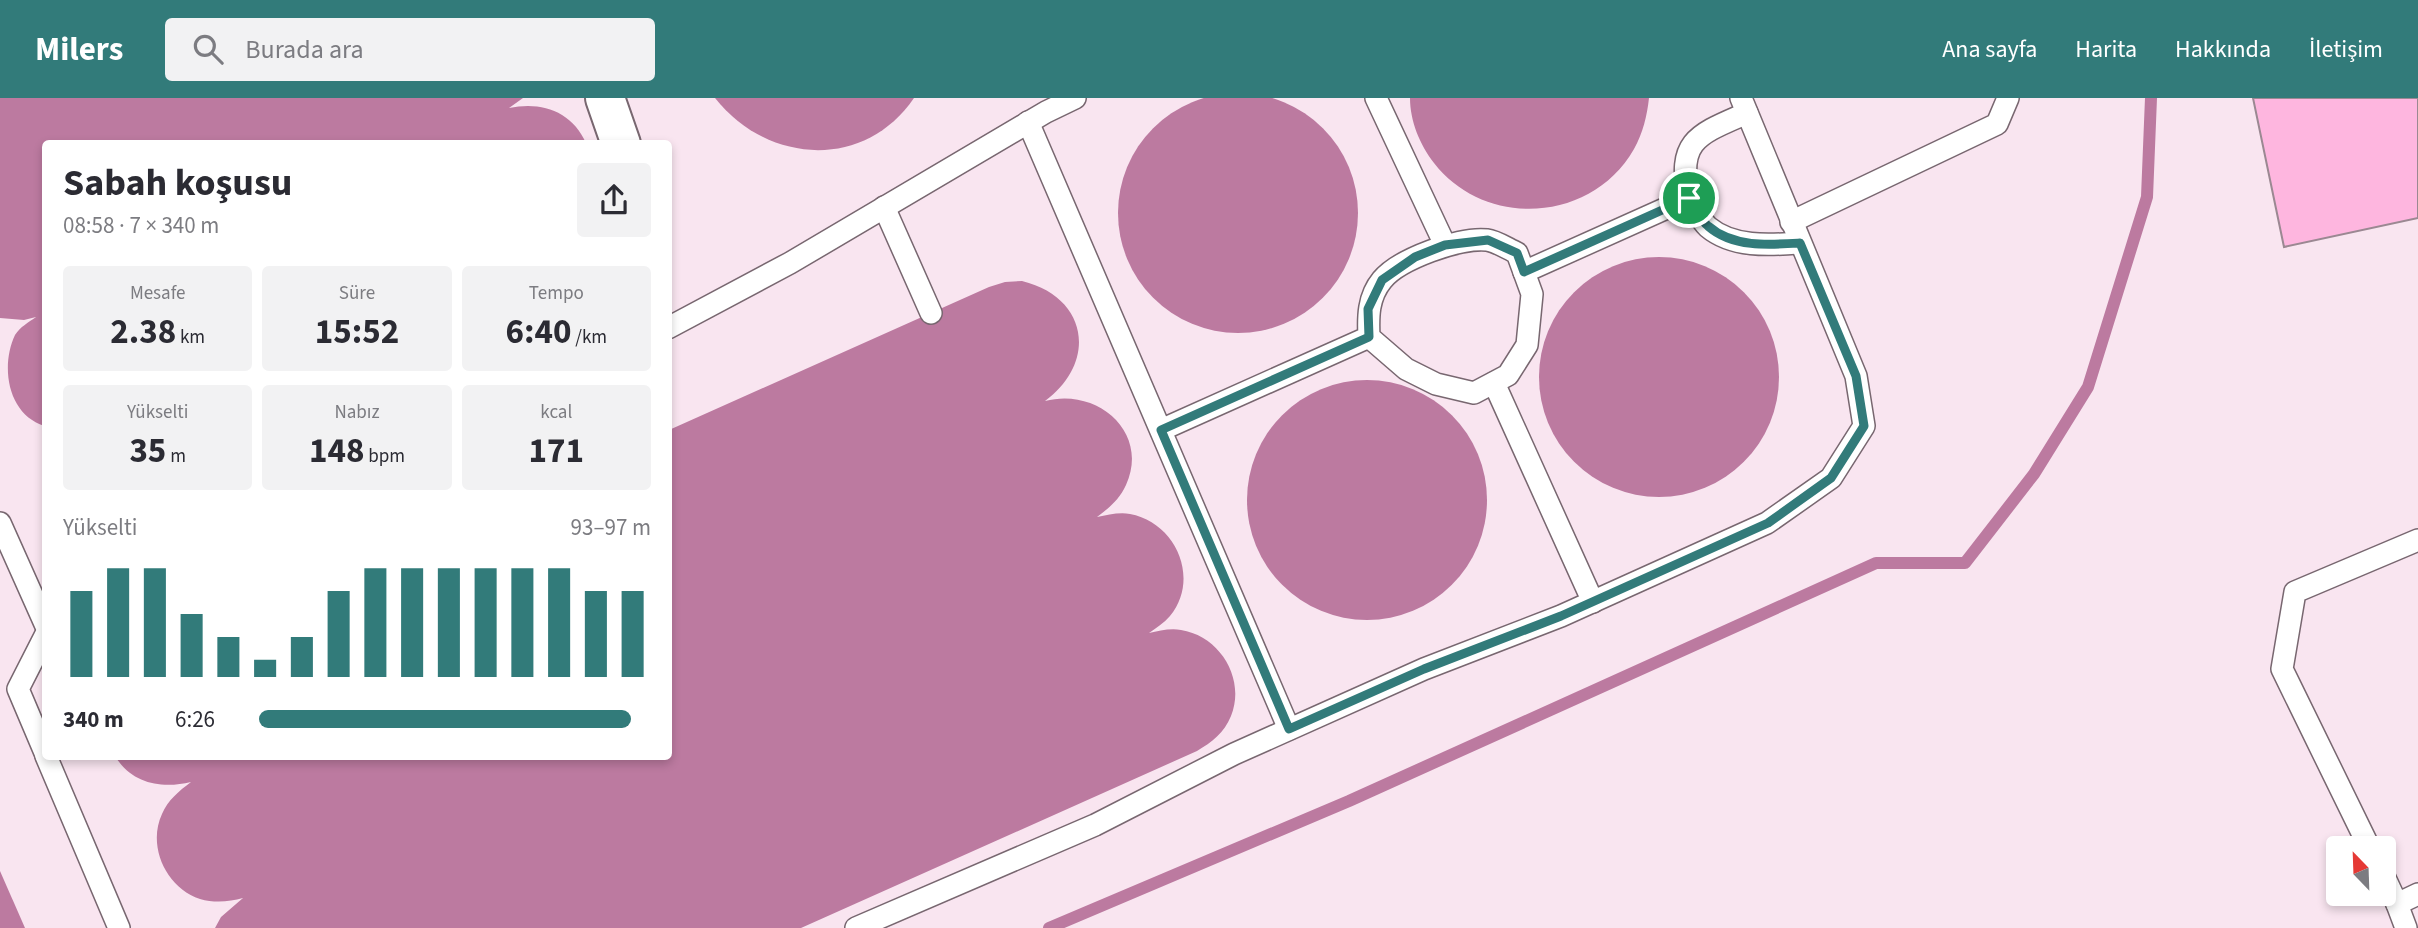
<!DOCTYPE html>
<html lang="tr">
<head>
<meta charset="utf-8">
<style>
	body { margin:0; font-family:"Source Sans 3",sans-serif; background:#f2f2f3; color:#2b2b33; height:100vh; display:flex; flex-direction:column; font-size:26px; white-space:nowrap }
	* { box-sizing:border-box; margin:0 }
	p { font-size:23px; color:#7c7c81 }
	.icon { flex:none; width:38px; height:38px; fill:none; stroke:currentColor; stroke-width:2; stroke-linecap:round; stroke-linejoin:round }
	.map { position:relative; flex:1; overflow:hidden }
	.details { position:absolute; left:42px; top:42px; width:630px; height:620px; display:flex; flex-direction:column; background:#fff; border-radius:7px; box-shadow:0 4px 10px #0003 }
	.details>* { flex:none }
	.needle { width:46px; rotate:337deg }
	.tools { position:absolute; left:2326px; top:738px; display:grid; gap:14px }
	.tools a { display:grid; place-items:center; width:70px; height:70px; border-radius:7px; background:#fff; box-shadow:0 4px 10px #0003; font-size:35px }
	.pin { position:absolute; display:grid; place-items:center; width:60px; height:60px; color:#fff; margin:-30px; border:4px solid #fff; border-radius:50%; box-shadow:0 2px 7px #0007 }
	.round { display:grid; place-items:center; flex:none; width:74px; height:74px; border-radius:7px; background:#f2f2f3 }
	.summary { display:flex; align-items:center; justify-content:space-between; height:119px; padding:0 21px }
	h1 { font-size:38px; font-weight:700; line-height:52px }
	.figures { display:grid; grid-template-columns:repeat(3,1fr); gap:10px; height:119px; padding:7px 21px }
	.figures div { display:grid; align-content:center; border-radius:7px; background:#f2f2f3; text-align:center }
	.figures b { font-size:35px; font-weight:700 }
	.figures small { font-size:19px; font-weight:400 }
	.figures p { font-size:19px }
	.chart { height:196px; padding:14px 21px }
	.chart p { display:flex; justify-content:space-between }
	.chart svg { width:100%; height:126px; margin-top:7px; stroke:#327b7a; stroke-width:6 }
	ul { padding:0 21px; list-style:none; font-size:23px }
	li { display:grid; grid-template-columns:112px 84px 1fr; align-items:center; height:52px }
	li i { height:18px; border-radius:9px; background:#327b7a }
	header { display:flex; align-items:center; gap:42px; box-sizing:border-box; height:98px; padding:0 35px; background:#327b7a; color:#fff }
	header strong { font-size:33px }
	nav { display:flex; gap:38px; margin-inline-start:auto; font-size:24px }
	.search { width:490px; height:63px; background:#f2f2f3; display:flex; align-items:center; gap:18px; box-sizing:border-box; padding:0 24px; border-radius:7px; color:#7c7c81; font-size:26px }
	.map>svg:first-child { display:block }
</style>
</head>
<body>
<header>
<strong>Milers</strong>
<div class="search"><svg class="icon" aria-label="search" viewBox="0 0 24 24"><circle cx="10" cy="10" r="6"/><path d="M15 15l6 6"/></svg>Burada ara</div>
<nav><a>Ana sayfa</a><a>Harita</a><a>Hakkında</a><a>İletişim</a></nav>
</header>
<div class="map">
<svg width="2418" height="830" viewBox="0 0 2418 830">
	<rect width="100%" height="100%" fill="#f9e5f0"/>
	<g fill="#bc7aa0">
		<circle cx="1238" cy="115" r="120"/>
		<path d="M0,0H523L509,10C541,3 572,13 586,45L46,46L45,328C8,317 0,269 15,237C20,229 29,224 36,219L24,222L0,220Z"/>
		<path d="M715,0H914C864,73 767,66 715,0Z"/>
		<path d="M1410,0H1649C1647,18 1643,35 1634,51C1592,125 1485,131 1434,65C1420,47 1410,23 1410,0Z"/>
		<circle cx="1659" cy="279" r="120"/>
		<path d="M1022,183C1088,199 1098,264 1045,303C1097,289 1150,334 1126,387C1119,402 1109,410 1097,419C1108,417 1119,414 1130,416C1175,424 1201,480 1170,518C1164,525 1156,530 1149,535C1159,533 1170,530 1181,532C1220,538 1246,581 1231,618C1224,635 1212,644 1197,653L801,830H215L221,819L243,800C229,804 214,805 200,801C166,790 147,748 162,716C168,702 179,693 191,684C162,691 132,686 115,658H668L669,332L989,189L1005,184Z"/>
		<circle cx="1367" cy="402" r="120"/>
		<polygon points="0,773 25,830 0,830"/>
	</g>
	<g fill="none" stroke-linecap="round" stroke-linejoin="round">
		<polyline stroke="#bc7aa0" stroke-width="12" points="1049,830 1349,703 1876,465 1965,465 2034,376 2088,289 2147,99 2151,0"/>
	</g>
	<polygon fill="#feb6df" stroke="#9b8892" stroke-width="2" points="2253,0 2418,0 2418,120 2284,149"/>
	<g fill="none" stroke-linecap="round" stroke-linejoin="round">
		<g stroke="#786770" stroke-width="24">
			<g id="service">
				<polyline points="1376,0 1445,147"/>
				<polyline points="1028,24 1289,631"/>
				<path d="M1689,100C1695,109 1700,122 1708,129C1733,150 1770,147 1800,145"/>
				<polyline points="884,109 931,215"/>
				<polyline points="1791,124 1997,26 2008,0"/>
				<path d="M1524,174L1689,100C1676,42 1699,36 1747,15"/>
				<polyline points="668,230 790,165 1046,14 1075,0"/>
				<polyline points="1494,285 1593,504"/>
				<path d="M1161,332L1369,239C1368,219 1368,199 1382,182C1399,161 1460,139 1487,142C1496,143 1508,151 1517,155L1532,196L1527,247L1508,277L1474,295L1436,286L1406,271L1369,239"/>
				<polyline points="0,425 46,528"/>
				<polyline points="46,536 18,591 46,657"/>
				<polyline points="46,658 119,830"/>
				<polyline points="2370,751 2282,571 2295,494 2418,442"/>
				<polyline points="2384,778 2397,806 2418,796"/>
				<polyline points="2397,806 2406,830"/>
				<polyline points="856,830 1095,727 1234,656 1424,571 1561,518 1767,425 1831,380 1864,328 1856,278 1741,0"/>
			</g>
		</g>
		<g stroke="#786770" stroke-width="42">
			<polyline id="minor" points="605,0 621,46"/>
		</g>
		<use href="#service" stroke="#fff" stroke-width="21"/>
		<use href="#minor" stroke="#fff" stroke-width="38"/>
	</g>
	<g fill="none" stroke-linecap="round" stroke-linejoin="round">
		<g stroke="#fff" stroke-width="14">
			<path id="route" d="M1689,100C1695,108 1700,122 1708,128C1733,150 1770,147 1800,145L1856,278L1864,328L1831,380L1768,425L1561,518L1424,571L1289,631L1161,332L1369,239L1368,211L1382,182L1415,159L1445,147L1488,142L1517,155L1524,174Z"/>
		</g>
		<use href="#route" stroke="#327b7a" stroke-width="9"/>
	</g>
</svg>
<div class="tools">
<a><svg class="needle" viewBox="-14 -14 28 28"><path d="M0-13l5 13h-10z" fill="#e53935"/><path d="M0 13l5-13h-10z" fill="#7c7c81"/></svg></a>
</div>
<div class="pin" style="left:1689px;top:100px;background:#1e9e55"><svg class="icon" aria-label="arrive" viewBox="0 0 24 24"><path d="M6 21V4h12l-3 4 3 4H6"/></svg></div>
<section class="details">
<div class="summary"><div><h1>Sabah koşusu</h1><p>08:58 · 7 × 340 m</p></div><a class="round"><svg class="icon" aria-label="share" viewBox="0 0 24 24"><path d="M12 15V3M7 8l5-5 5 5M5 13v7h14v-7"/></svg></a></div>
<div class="figures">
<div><p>Mesafe</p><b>2.38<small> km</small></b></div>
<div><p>Süre</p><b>15:52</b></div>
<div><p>Tempo</p><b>6:40<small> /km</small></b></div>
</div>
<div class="figures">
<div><p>Yükselti</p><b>35<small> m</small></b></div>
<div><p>Nabız</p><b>148<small> bpm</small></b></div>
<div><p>kcal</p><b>171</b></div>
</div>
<div class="chart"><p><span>Yükselti</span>93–97 m</p>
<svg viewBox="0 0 160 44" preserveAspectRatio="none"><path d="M5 44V14M15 44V6M25 44V6M35 44V22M45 44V30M55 44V38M65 44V30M75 44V14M85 44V6M95 44V6M105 44V6M115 44V6M125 44V6M135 44V6M145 44V14M155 44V14"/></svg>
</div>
<ul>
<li><b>340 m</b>6:26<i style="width:95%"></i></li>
</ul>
</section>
</div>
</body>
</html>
